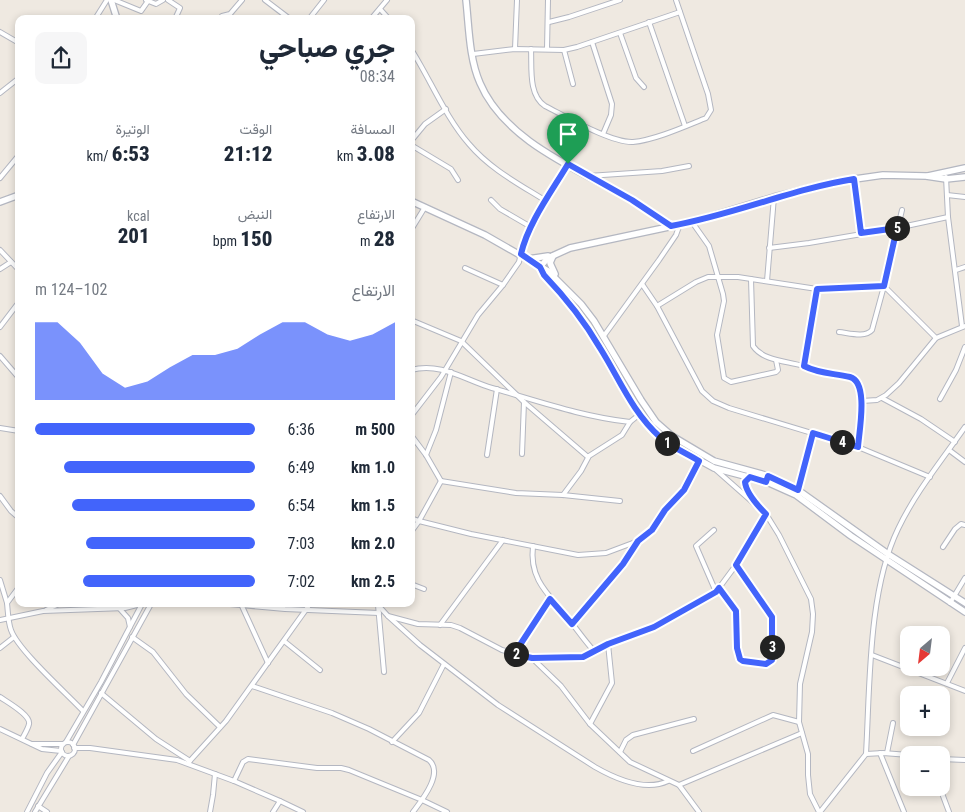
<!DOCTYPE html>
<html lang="ar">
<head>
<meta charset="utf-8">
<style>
	body { margin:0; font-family:"Roboto Condensed",Vazirmatn,sans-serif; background:#f6f6f7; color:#1f2937; direction:rtl; height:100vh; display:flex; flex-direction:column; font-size:19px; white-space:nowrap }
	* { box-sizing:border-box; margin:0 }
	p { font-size:16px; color:#747a83 }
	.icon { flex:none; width:28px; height:28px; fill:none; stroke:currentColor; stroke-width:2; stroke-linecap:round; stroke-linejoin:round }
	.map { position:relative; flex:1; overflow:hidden; direction:ltr }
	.side { position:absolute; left:15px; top:15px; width:400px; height:592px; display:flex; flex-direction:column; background:#fff; border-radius:10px; box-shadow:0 2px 8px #0003; direction:rtl }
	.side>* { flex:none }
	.needle { width:32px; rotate:208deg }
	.fabs { position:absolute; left:900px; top:626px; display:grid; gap:10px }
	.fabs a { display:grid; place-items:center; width:50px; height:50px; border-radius:10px; background:#fff; box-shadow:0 2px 8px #0003; font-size:25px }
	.pin { position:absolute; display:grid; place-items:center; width:42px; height:42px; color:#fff; margin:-51px -21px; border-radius:50% 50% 50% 0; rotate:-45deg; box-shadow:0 0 5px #0007 }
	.pin .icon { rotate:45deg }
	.km { position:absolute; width:25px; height:25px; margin:-12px; border-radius:50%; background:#222; color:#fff; font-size:14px; line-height:25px; text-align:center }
	.round { display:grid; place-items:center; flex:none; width:52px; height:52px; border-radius:10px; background:#f6f6f7 }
	.overview { display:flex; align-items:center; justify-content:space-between; height:85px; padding:0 20px }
	h1 { font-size:28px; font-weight:800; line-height:38px }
	.stats { display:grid; grid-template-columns:repeat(3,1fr); gap:8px; height:85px; padding:5px 20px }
	.stats div { display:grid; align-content:center }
	.stats b { font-size:21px; font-weight:800 }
	.stats small { font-size:14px; font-weight:400 }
	.stats p { font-size:14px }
	.chart { height:140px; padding:10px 20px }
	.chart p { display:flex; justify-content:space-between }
	.chart svg { width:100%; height:90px; margin-top:5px; fill:#4264fb; opacity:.7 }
	ul { padding:0 20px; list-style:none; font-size:16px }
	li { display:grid; grid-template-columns:80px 60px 1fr; align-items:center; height:38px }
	li i { height:12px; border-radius:6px; background:#4264fb }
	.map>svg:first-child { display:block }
</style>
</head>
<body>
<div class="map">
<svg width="965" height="812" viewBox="0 0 965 812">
	<rect width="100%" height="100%" fill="#efe9e1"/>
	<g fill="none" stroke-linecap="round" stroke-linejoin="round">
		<g stroke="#b4b7c1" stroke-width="6">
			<g id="street">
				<polyline points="114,0 141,11 148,1"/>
				<polyline points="146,0 156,4 163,0"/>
				<polyline points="168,0 180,8 175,19"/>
				<polyline points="265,0 290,19"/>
				<polyline points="380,9 389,19"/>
				<polyline points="222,16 230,14 242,0"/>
				<polyline points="95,19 107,0"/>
				<polyline points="309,19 324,0"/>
				<polyline points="371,19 387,0"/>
				<polyline points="549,22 569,17 620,0"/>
				<polyline points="649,22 685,126"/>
				<polyline points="0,32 19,43"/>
				<polyline points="620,33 636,78 644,87"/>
				<polyline points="592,42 612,104 611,115 603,134"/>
				<path d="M411,49C430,79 446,118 469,144C490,169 519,184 546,201"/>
				<polyline points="515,49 517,0"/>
				<path d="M531,49C532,67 528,95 545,106C565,116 611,143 633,142C655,140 686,126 706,118L711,110L708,94L676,0"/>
				<polyline points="547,49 548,0"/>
				<polyline points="564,50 573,84"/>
				<polyline points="473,54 515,49 564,50 577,47 680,12"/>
				<polyline points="0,93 19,78"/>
				<polyline points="411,141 425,124 446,109"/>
				<polyline points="411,145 451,169 458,180"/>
				<polyline points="588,176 662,171 689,166"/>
				<polyline points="946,177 948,217 962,326"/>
				<polyline points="0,178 19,155"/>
				<polyline points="855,179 861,233"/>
				<polyline points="947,195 965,197"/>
				<polyline points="491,200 500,209 531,227"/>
				<polyline points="692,222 709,246 723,294 724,301 717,335 724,378 731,382 776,372 778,370 776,360"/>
				<polyline points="411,230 425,207"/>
				<polyline points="769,248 809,243 897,228 948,217"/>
				<polyline points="0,250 19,270"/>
				<polyline points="465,268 503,285"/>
				<polyline points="0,269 11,262"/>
				<polyline points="956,270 965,267"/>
				<path d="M751,279L753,346C763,361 787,361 803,366C810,368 817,372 825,374C835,376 847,374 855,380L862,401L858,447"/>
				<polyline points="767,281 774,197"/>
				<polyline points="642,284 657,306 702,391 713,401 729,408 858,447 930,477"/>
				<polyline points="657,306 696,282 708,277 738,277 817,289 884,286 936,338"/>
				<polyline points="411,320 461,341 524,402 588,457"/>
				<polyline points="0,327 19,302"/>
				<path d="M839,332C849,333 865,338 872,330L884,286L902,210"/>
				<polyline points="603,337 659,260 676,235 680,224"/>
				<polyline points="0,356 19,378"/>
				<polyline points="804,366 817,289"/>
				<path d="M411,370C441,362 465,380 492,388C538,401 583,417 630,422"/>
				<polyline points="882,398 921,419 955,442"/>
				<polyline points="940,399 956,370 965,347"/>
				<polyline points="862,401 877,400 886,395 899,383 936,338 965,326"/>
				<polyline points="411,416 441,377 478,315 503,285 519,262 523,244 531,227 568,165"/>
				<polyline points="0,428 19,431"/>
				<polyline points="411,435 426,455 441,481"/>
				<polyline points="949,450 965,462"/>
				<polyline points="522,454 524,402"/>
				<polyline points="426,455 436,430 451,372"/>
				<polyline points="487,455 497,389"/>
				<polyline points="715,469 766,514 779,535 811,599 813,614 812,632 800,684 799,722 808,754 808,775 810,794 819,812"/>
				<polyline points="749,477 746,480 745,485 753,497 755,503"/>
				<polyline points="441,481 516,493 563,495 620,501"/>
				<polyline points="798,490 813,433"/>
				<polyline points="563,495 581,471 589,456 622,435 630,422 640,414"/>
				<polyline points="0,496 11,511 19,518"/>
				<polyline points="411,518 419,521 441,481"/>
				<polyline points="714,530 696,546 716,592 736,565 766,514"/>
				<polyline points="411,532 419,521 471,534 578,555 606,553 638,541 652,529 665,511 684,489 699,461"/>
				<path d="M533,546C529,579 548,594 567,617C576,628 584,640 594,651"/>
				<polyline points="943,547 955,529 961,524 965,525"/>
				<polyline points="0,580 7,603"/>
				<polyline points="411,584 424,589"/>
				<path d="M19,587L7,603C8,612 8,622 11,630C18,650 66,693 83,711"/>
				<path d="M719,588L736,611L737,647L740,659C748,664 765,667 772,660V617L736,565"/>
				<polyline points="950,603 965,578"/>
				<polyline points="230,604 285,609 379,613"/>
				<polyline points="241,604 268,663"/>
				<polyline points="377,604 388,616 418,624 451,625 460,628 502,650 532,658 561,686 590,724 630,762 679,785"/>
				<polyline points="378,605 384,672"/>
				<polyline points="119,608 128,618 130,627"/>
				<polyline points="46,610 59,604"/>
				<path d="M388,616L420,645L498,705L595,767C616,779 645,792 668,781"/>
				<polyline points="0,620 43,611 125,608 141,604"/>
				<polyline points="572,624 623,565 638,541"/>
				<polyline points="440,625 503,540"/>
				<polyline points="132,637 153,652 186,694 220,727"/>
				<polyline points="284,641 320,670"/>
				<polyline points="0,648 14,637"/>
				<polyline points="514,654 550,599"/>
				<polyline points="872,655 965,691"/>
				<polyline points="532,658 583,657 608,644 654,627 716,592"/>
				<polyline points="947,683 965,648"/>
				<path d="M252,686L332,713L369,729L429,760C444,773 422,800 413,812"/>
				<polyline points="101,693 156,739 190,761"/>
				<path d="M0,697C7,702 31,715 29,724C28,729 24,735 22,739"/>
				<polyline points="590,724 612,683 608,644"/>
				<polyline points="0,729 42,749 61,751"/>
				<polyline points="66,742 101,682 142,604"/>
				<polyline points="392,742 419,713 444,664"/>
				<circle cx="68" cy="749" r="7"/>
				<polyline points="32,744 63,744"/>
				<polyline points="73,745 151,604"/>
				<polyline points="74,748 90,748 177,760 234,781 243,762 248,759 317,768 341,768 349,770 422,800 447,812"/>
				<polyline points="693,751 773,715 799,722"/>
				<polyline points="620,752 626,740 633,735 694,719"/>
				<polyline points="880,753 904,812"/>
				<polyline points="887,753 893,723"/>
				<path d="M866,754C870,685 868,591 898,529C915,493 942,460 965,427"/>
				<polyline points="941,759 965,760"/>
				<polyline points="188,763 226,721 310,604"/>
				<polyline points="234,781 280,801 273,812"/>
				<polyline points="940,788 949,812"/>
				<polyline points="280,801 303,812"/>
				<polyline points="38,806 47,812"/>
				<polyline points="27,812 47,773 62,752"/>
				<polyline points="35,812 69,756"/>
				<polyline points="210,812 213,795 215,774"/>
				<polyline points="699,812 679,785 802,733"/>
				<polyline points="820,812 866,754 883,753 909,755"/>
			</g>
		</g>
		<g stroke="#b4b7c1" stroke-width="8">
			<g id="secondary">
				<polyline points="111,0 117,19"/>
				<path d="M466,0C469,27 469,58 480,83C505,142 580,170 632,200C646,208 658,217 671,225"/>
				<polyline points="928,176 965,168"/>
				<polyline points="411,201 485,235 548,271 581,304 594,321 641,400 656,422 672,436 714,461 765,475 798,490 888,554 965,603"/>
				<polyline points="0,202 19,195"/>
				<polyline points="553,256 550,263 555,274"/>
				<polyline points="528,259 548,256"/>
				<polyline points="540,267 544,275 569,304 592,335 624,391 640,414 668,443 714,468 767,482 796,495 851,536 965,612"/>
				<polyline points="540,267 548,258 570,248 692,222 774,197 834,182 883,175 926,176 946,179 965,177"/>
			</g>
		</g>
		<use href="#street" stroke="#fff" stroke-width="4"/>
		<use href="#secondary" stroke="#fff" stroke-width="5.5"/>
	</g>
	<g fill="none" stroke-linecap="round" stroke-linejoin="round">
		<g stroke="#fff" stroke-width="10">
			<path id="route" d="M568,164L632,200L671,226C733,215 792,189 854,179L861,233L897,228L884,286L817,289L804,366C820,374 833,373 850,377C869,382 859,432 858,447L813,433L798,490L768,476L766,482L750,477L745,482C746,493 759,507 766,514L736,565L772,617V660L766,664L743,661L740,659L737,648L736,611L719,588L716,592L654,627L608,644L583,657L532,658L514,654L550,599L572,624L623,564L638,541L652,530L665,510L684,490L699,461C686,453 671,447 660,437C632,412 619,378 600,348C585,322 565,297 544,275L540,267L521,254C528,223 552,191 568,164Z"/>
		</g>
		<use href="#route" stroke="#4264fb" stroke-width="6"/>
	</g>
</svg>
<div class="fabs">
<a><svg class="needle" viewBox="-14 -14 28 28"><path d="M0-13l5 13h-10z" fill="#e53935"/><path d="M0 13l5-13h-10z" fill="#747a83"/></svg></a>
<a>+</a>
<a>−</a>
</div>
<div class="pin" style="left:568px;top:164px;background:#1e9e55"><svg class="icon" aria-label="arrive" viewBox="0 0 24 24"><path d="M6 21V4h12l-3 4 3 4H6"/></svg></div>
<b class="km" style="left:667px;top:443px">1</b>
<b class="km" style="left:516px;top:654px">2</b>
<b class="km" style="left:772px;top:647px">3</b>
<b class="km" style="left:842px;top:442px">4</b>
<b class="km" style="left:897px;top:228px">5</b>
<section class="side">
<div class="overview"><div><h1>جري صباحي</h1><p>08:34</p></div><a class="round"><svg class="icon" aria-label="share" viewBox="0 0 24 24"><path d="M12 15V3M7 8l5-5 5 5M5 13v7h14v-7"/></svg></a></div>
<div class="stats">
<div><p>المسافة</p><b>3.08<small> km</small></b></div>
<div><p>الوقت</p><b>21:12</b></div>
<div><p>الوتيرة</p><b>6:53<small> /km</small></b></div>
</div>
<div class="stats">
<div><p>الارتفاع</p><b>28<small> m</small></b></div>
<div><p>النبض</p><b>150<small> bpm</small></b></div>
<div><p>kcal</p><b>201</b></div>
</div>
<div class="chart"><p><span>الارتفاع</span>102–124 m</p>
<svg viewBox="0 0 160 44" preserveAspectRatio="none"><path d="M0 44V6L10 6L20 16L30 31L40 38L50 35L60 28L70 22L80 22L90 19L100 12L110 6L120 6L130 12L140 15L150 12L160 6V44z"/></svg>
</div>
<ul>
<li><b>500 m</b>6:36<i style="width:100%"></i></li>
<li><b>1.0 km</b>6:49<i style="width:87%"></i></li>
<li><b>1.5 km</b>6:54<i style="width:83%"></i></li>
<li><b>2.0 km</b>7:03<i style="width:77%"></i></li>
<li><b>2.5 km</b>7:02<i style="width:78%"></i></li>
</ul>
</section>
</div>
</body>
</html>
